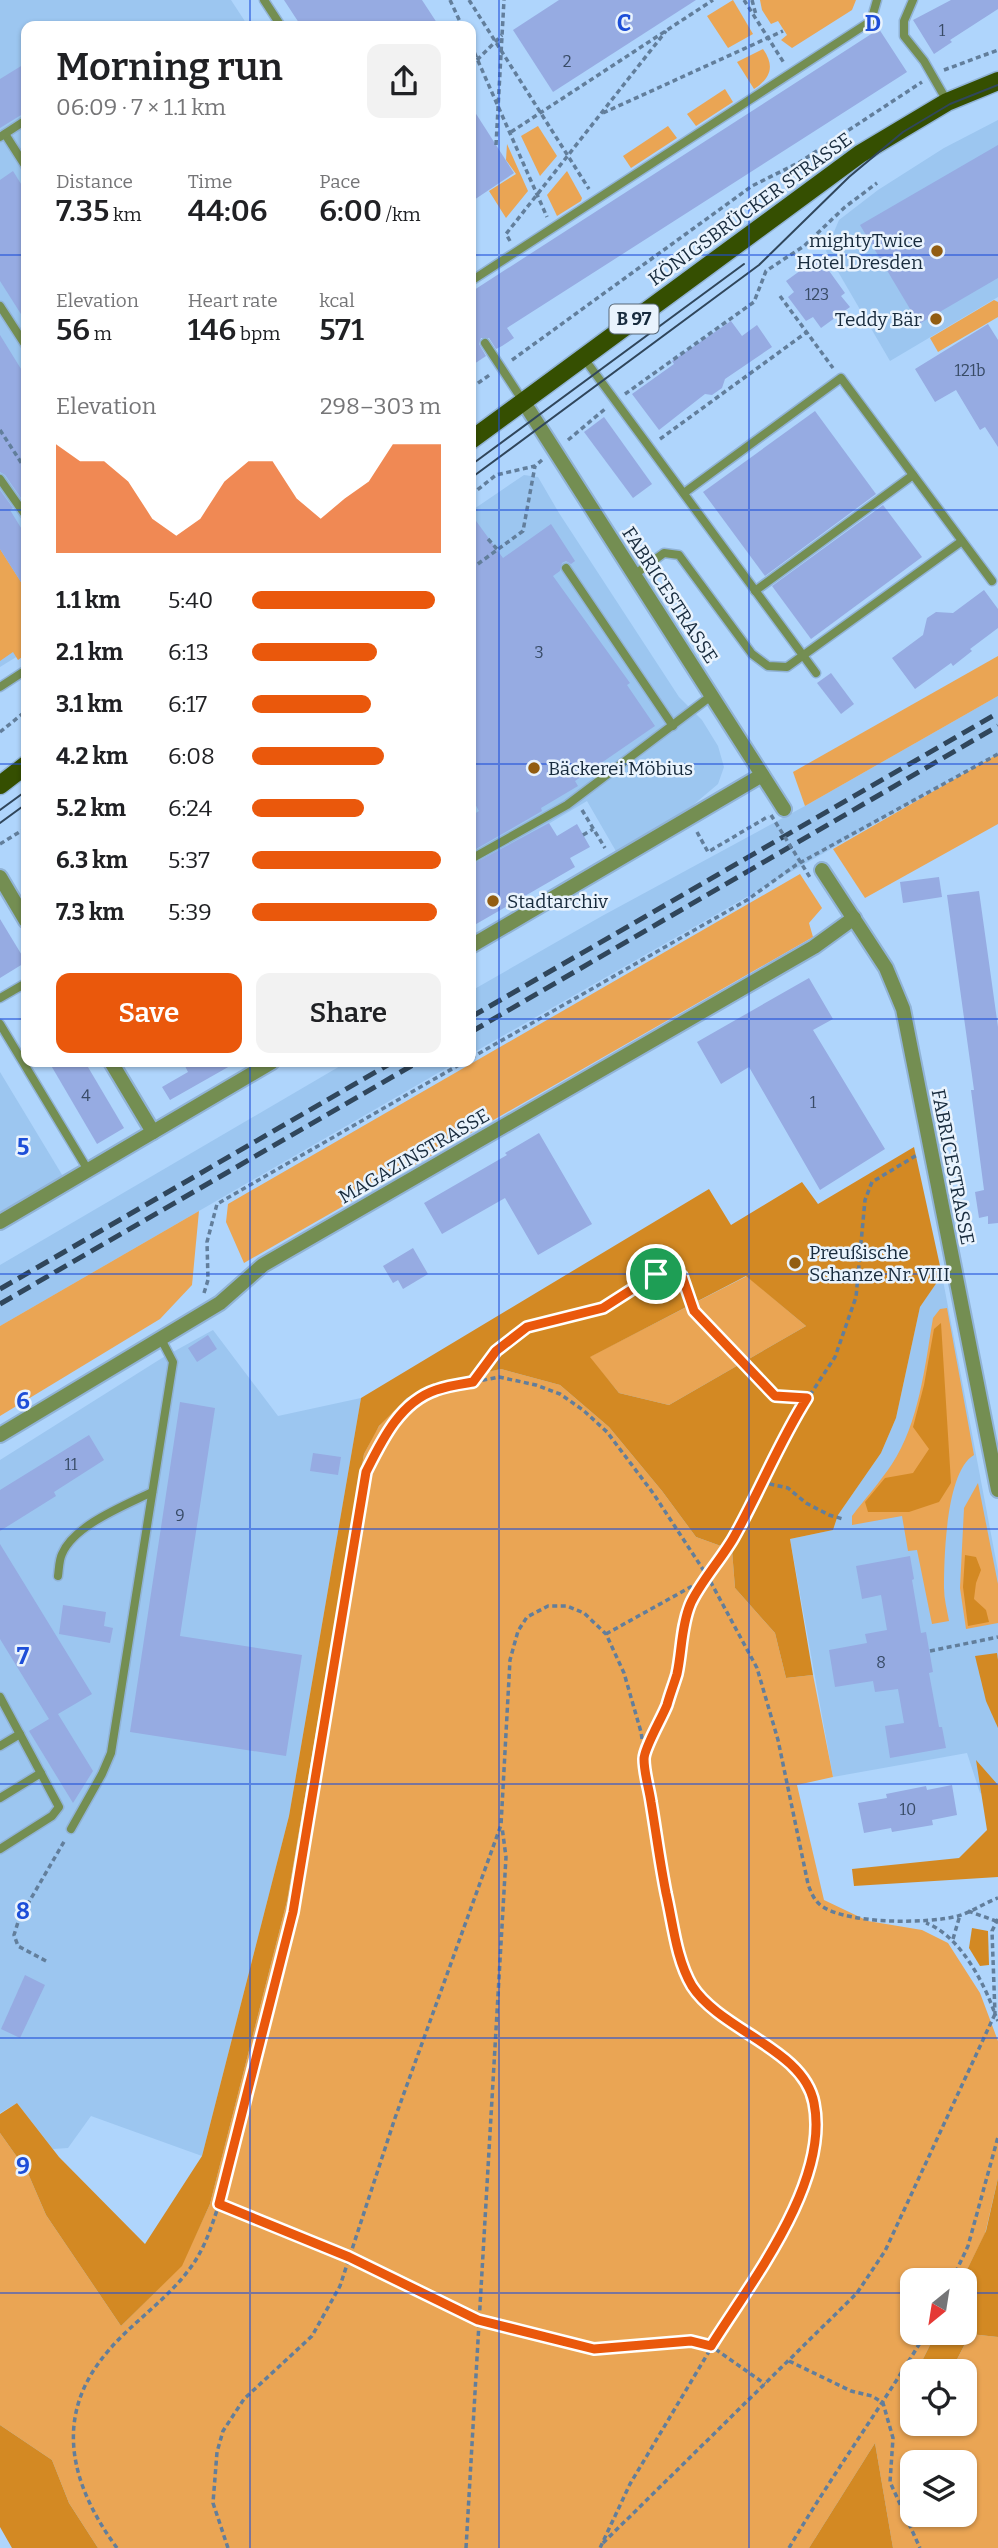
<!DOCTYPE html>
<html lang="en">
<head>
<meta charset="utf-8">
<style>
	body { margin:0; font-family:Bitter,serif; background:#f2f2f2; color:#202124; height:100vh; display:flex; flex-direction:column; font-size:26px; white-space:nowrap }
	* { box-sizing:border-box; margin:0 }
	p { font-size:23px; color:#757577 }
	.icon { flex:none; width:38px; height:38px; fill:none; stroke:currentColor; stroke-width:2; stroke-linecap:round; stroke-linejoin:round }
	.map { position:relative; flex:1; overflow:hidden }
	.drawer { position:absolute; left:21px; top:21px; width:455px; height:1046px; display:flex; flex-direction:column; background:#fff; border-radius:14px; box-shadow:0 2px 5px #0004 }
	.drawer>* { flex:none }
	.needle { width:46px; rotate:210deg }
	.controls { position:absolute; left:900px; top:2268px; display:grid; gap:14px }
	.controls a { display:grid; place-items:center; width:77px; height:77px; border-radius:14px; background:#fff; box-shadow:0 2px 5px #0004; font-size:35px }
	.pin { position:absolute; display:grid; place-items:center; width:60px; height:60px; color:#fff; margin:-30px; border:4px solid #fff; border-radius:50%; box-shadow:0 2px 7px #0007 }
	.round { display:grid; place-items:center; flex:none; width:74px; height:74px; border-radius:14px; background:#f2f2f2 }
	.overview { display:flex; align-items:center; justify-content:space-between; height:119px; padding:0 35px }
	h1 { font-size:38px; font-weight:600; line-height:52px }
	.stats { display:grid; grid-template-columns:repeat(3,1fr); gap:10px; height:119px; padding:7px 35px }
	.stats div { display:grid; align-content:center }
	.stats b { font-size:30px; font-weight:600 }
	.stats small { font-size:19px; font-weight:400 }
	.stats p { font-size:19px }
	.chart { height:196px; padding:14px 35px }
	.chart p { display:flex; justify-content:space-between }
	.chart svg { width:100%; height:126px; margin-top:7px; fill:#ea580c; opacity:.7 }
	.cta { display:flex; gap:14px; margin-top:auto; padding:14px 35px }
	.cta a { flex:1; height:80px; border-radius:14px; background:#ea580c; color:#fff; font-size:28px; font-weight:600; line-height:80px; text-align:center }
	.cta a+a { background:#f2f2f2; color:#202124 }
	ul { padding:0 35px; list-style:none; font-size:23px }
	li { display:grid; grid-template-columns:112px 84px 1fr; align-items:center; height:52px }
	li i { height:18px; border-radius:9px; background:#ea580c }
	.map>svg:first-child { display:block }
</style>
</head>
<body>
<div class="map">
<svg width="998" height="2548" viewBox="0 0 998 2548">
	<rect width="100%" height="100%" fill="#afd5fc"/>
	<g fill="#9cc6f0">
		<polygon points="0,0 231,0 248,26 26,26 26,651 0,667"/>
		<polygon points="998,120 998,297 890,361 826,251 839,220 878,190 944,148"/>
		<polygon points="524,475 538,477 559,513 679,697 702,720 718,746 724,767 718,784 692,806 617,853 587,801 471,870 471,511"/>
		<polygon points="998,696 998,754 471,1054 471,991 602,916 805,806"/>
		<polygon points="347,1062 457,1062 0,1326 0,1265"/>
		<polygon points="0,1072 67,1183 0,1225"/>
		<polygon points="942,1275 998,1571 998,1800 980,1793 967,1753 833,1777 790,1539 833,1530 838,1515 881,1453 896,1418 920,1307"/>
		<polygon points="213,1330 278,1416 361,1398 289,1816 202,2156 91,2116 68,2148 53,2149 17,2103 0,2113 0,1460 162,1358"/>
	</g>
	<g fill="#eaa554" fill-rule="evenodd">
		<polygon points="733,0 753,34 728,48 707,16"/>
		<polygon points="760,0 856,0 852,10 792,48 781,40 787,35 778,21 771,24 762,10"/>
		<path d="M763,49C775,66 771,78 754,89L737,62Z"/>
		<polygon points="725,89 733,102 696,126 687,114"/>
		<polygon points="538,126 557,156 540,176 521,136"/>
		<polygon points="668,126 677,138 631,168 623,156"/>
		<polygon points="507,144 528,191 506,218 489,191 516,174 506,160"/>
		<polygon points="567,171 582,198 581,201 557,216 547,195"/>
		<polygon points="994,300 998,302 998,317 938,352 930,338"/>
		<polygon points="0,549 26,590 26,654 18,660 13,652 0,661"/>
		<polygon points="998,656 998,696 805,806 793,772"/>
		<polygon points="998,754 998,824 865,898 833,849"/>
		<polygon points="800,874 822,908 809,923 813,937 244,1263 226,1222 228,1204"/>
		<polygon points="199,1211 192,1285 160,1319 0,1416 0,1326"/>
		<polygon points="747,1276 806,1326 669,1405 619,1393 589,1357"/>
		<path d="M947,1308L974,1455C946,1471 944,1557 944,1588C944,1599 947,1610 949,1621L932,1624L917,1550L908,1551L902,1516L852,1525V1516C865,1499 880,1482 892,1464C919,1423 925,1366 933,1318L940,1309Z"/>
		<path d="M501,1369L560,1385L609,1427L662,1491L696,1537L732,1550L735,1588L775,1633L786,1678L813,1675L833,1777L797,1785L824,1900L868,1921L922,1930L948,1943L980,1993L998,2041V2178L985,2234L962,2280H912V2333H936L917,2371H912V2382L908,2391L912,2392V2424H964V2371H951L970,2334L998,2337V2548H893L875,2443L809,2548H98L69,2503L52,2460L0,2425V2133L27,2171L46,2215L121,2326L181,2266L210,2204L287,1901L364,1454C369,1445 373,1434 380,1425C409,1385 456,1379 501,1369ZM912,2462H964V2515H912Z"/>
		<polygon points="978,1483 998,1584 998,1623 966,1629 960,1588 964,1508"/>
	</g>
	<g fill="#d38923" fill-rule="evenodd">
		<path d="M914,1147L942,1275L920,1307L896,1418L881,1453L838,1515L833,1530L790,1539L813,1675L786,1678L775,1633L735,1588L732,1550L696,1537L662,1491L609,1427L560,1385L501,1369L442,1382L407,1398L379,1426L364,1454L287,1901L210,2204L182,2266L121,2326L46,2215L27,2171L0,2133V2114L17,2103L59,2157L145,2244L202,2156L289,1816L361,1398L709,1189L731,1225L802,1182L818,1204ZM746,1276L806,1326L669,1405L619,1393L590,1357Z"/>
		<polygon points="941,1323 951,1483 939,1502 909,1512 868,1512 865,1502 885,1478 913,1473 929,1449 913,1427 924,1385 934,1329"/>
		<polygon points="965,1555 976,1557 981,1570 976,1583 974,1599 986,1610 989,1622 968,1626 963,1587"/>
		<polygon points="997,1653 998,1660 998,1728 986,1701 975,1656"/>
		<polygon points="976,1760 998,1785 998,1877 854,1886 852,1869 959,1858 987,1830"/>
		<polygon points="972,1928 988,1931 989,1965 980,1966 969,1948"/>
		<polygon points="998,2178 998,2337 970,2334 951,2371 917,2371 936,2333 964,2333 964,2280 962,2280 986,2231"/>
		<polygon points="0,2425 52,2460 69,2503 98,2548 12,2548 0,2527"/>
		<polygon points="875,2443 893,2548 809,2548"/>
	</g>
	<g fill="#96abe2">
		<polygon points="284,0 422,0 439,26 301,26"/>
		<polygon points="559,0 696,0 553,92 513,30"/>
		<polygon points="951,0 998,0 998,9 950,40 952,42 934,54 913,20"/>
		<polygon points="879,29 907,72 507,328 514,338 502,346 496,349 489,338 481,338 479,344 486,356 471,366 471,292"/>
		<polygon points="26,63 26,112 0,128 0,79"/>
		<polygon points="471,106 514,173 471,202"/>
		<polygon points="998,145 998,278 919,324 860,225"/>
		<polygon points="13,171 26,192 26,322 0,281 0,180"/>
		<polygon points="815,260 823,271 827,268 845,293 841,296 850,307 821,328 813,317 806,321 788,297 794,292 786,281"/>
		<polygon points="731,321 742,336 757,325 772,347 725,379 722,388 712,395 705,394 659,430 632,394 674,364 672,361"/>
		<polygon points="988,324 998,340 998,447 985,427 980,430 956,390 935,402 915,369"/>
		<polygon points="0,335 26,377 26,499 23,501 5,475 0,472"/>
		<polygon points="815,411 876,494 765,576 703,492"/>
		<polygon points="604,417 652,484 633,498 584,432"/>
		<polygon points="0,490 13,508 10,510 26,536 26,590 0,549"/>
		<polygon points="883,505 922,557 811,639 772,586"/>
		<polygon points="471,514 503,558 551,524 575,561 571,564 566,561 562,563 560,571 553,576 630,683 627,685 655,726 575,781 578,786 541,808 542,811 471,852 471,816 479,811 471,797"/>
		<polygon points="984,590 998,609 998,628 970,649 972,651 953,666 951,663 915,689 892,658 923,635 927,618 936,612 953,613"/>
		<polygon points="831,673 854,704 841,714 817,683"/>
		<polygon points="549,823 557,836 577,824 590,847 570,858 575,867 471,927 471,865"/>
		<polygon points="939,877 942,897 903,903 900,882"/>
		<polygon points="979,891 998,1027 998,1223 988,1224 988,1216 979,1218 975,1192 984,1190 971,1090 974,1090 947,895"/>
		<polygon points="0,919 26,962 0,978"/>
		<polygon points="809,978 833,1019 813,1030 885,1149 820,1190 749,1067 721,1084 697,1042"/>
		<polygon points="49,1062 85,1062 124,1128 97,1144"/>
		<polygon points="183,1062 237,1062 170,1100 162,1087 188,1072"/>
		<polygon points="539,1133 592,1224 538,1255 505,1198 442,1234 424,1203 507,1155 505,1153"/>
		<polygon points="413,1248 428,1274 403,1289 398,1280 393,1283 383,1266"/>
		<polygon points="208,1335 217,1349 197,1362 188,1348"/>
		<polygon points="180,1402 215,1408 180,1636 302,1655 286,1756 130,1732"/>
		<polygon points="89,1435 104,1460 54,1492 56,1496 0,1531 0,1490"/>
		<polygon points="313,1453 341,1457 338,1475 310,1471"/>
		<polygon points="0,1544 92,1694 58,1714 93,1771 73,1803 29,1731 49,1719 0,1639"/>
		<polygon points="910,1556 914,1579 912,1580 921,1633 926,1632 933,1672 929,1673 939,1727 942,1727 946,1748 890,1758 885,1726 904,1723 898,1689 875,1692 873,1681 835,1687 829,1650 867,1643 865,1634 887,1630 881,1595 862,1599 856,1566"/>
		<polygon points="63,1605 106,1612 104,1626 113,1628 110,1643 59,1634"/>
		<polygon points="952,1785 957,1815 932,1820 933,1825 892,1832 891,1828 864,1833 858,1803 887,1798 886,1794 926,1786 927,1790"/>
		<polygon points="25,1975 45,1985 20,2038 1,2029"/>
	</g>
	<g fill="none" stroke-linecap="round" stroke-linejoin="round">
		<g stroke="#91b3d6" stroke-width="11">
			<g id="service">
				<polyline points="264,0 281,26"/>
				<polyline points="913,0 904,21 904,36 924,61 947,101"/>
				<polyline points="5,134 26,167"/>
				<polyline points="0,137 26,120"/>
				<polyline points="471,281 871,21 877,0"/>
				<polyline points="0,306 26,346"/>
				<polyline points="485,343 523,401"/>
				<polyline points="583,357 816,673"/>
				<polyline points="0,479 26,516"/>
				<polyline points="684,493 841,378 992,581"/>
				<polyline points="566,568 673,726"/>
				<polyline points="634,575 664,553 679,555 752,654 768,666 787,667 962,541"/>
				<polyline points="755,591 913,475"/>
				<polyline points="0,687 26,670"/>
				<polyline points="471,859 567,805 711,696"/>
				<polyline points="0,998 26,983"/>
				<polyline points="0,1024 88,1170"/>
				<path d="M58,1576C59,1569 59,1560 62,1554C74,1525 126,1505 152,1492"/>
				<polyline points="0,1697 59,1807 52,1816 0,1849"/>
				<polyline points="0,1746 20,1734"/>
				<polyline points="0,1798 41,1773"/>
				<polyline points="71,1829 102,1774 111,1753 173,1362 161,1339"/>
			</g>
		</g>
		<g stroke="#91b3d6" stroke-width="18">
			<g id="minor">
				<polyline points="523,401 784,809"/>
				<polyline points="822,870 886,968 903,1009 998,1490"/>
				<polyline points="0,877 26,921"/>
				<polyline points="471,946 762,775"/>
				<polyline points="111,1062 153,1132"/>
				<polyline points="0,1222 272,1062"/>
				<polyline points="0,1435 220,1303 263,1265 814,947 854,918"/>
			</g>
		</g>
		<g stroke="#91b3d6" stroke-width="21">
			<g id="primary">
				<polyline points="471,440 860,154 947,102 998,81"/>
				<polyline points="0,785 26,765"/>
			</g>
		</g>
		<g stroke="#627e9b" stroke-width="3.5" stroke-dasharray="5 3.5" stroke-linecap="butt">
			<polyline points="450,0 462,26"/>
			<polyline points="469,0 589,189"/>
			<polyline points="744,0 784,63"/>
			<polyline points="752,0 756,15"/>
			<polyline points="471,45 547,217"/>
			<polyline points="471,66 502,35"/>
			<polyline points="944,70 998,50"/>
			<polyline points="603,113 783,31"/>
			<polyline points="511,132 713,0"/>
			<polyline points="496,145 504,0"/>
			<polyline points="510,241 506,234 666,31"/>
			<polyline points="780,296 833,368"/>
			<polyline points="512,360 752,186 800,162 922,82"/>
			<polyline points="471,388 491,374"/>
			<polyline points="625,394 754,302 766,271 804,246 845,207 877,183"/>
			<polyline points="0,430 26,470"/>
			<polyline points="660,439 807,332"/>
			<polyline points="568,440 605,409"/>
			<polyline points="471,495 496,475 535,466 542,460"/>
			<polyline points="488,539 497,549"/>
			<polyline points="471,569 523,531 535,466"/>
			<polyline points="0,732 26,711"/>
			<polyline points="582,810 605,848"/>
			<polyline points="697,832 708,852 769,816"/>
			<polyline points="583,835 593,829"/>
			<polyline points="0,844 26,828"/>
			<polyline points="471,1058 747,900 796,865 998,754"/>
			<polyline points="204,1293 208,1280 207,1242 217,1204 464,1062"/>
			<polyline points="474,1381 496,1351 527,1327 603,1308 656,1274 671,1270 683,1276 694,1311 775,1396 807,1398"/>
			<polyline points="761,1482 788,1488 806,1503 829,1515 843,1519"/>
			<polyline points="606,1634 705,1579"/>
			<polyline points="930,1651 998,1637"/>
			<polyline points="645,1755 665,1709 676,1674 685,1622 691,1602 734,1537 787,1430 835,1357 856,1297 865,1200 872,1182 917,1155"/>
			<polyline points="968,1911 996,1921"/>
			<polyline points="998,1919 992,1931 995,2014 998,2021"/>
			<polyline points="953,1939 960,1915"/>
			<polyline points="46,1961 18,1946 14,1935 19,1919 65,1840"/>
			<polyline points="219,2204 349,2257 478,2320 594,2349 691,2341 711,2346 765,2384"/>
			<polyline points="952,2280 968,2246 998,2137"/>
			<polyline points="789,2361 851,2391 872,2396 883,2403 893,2438 890,2482 920,2548"/>
			<path d="M603,2543L857,2293L885,2251L995,2014C984,1982 959,1935 926,1923"/>
			<path d="M117,2548C70,2484 52,2415 109,2350C133,2322 165,2301 188,2271C204,2251 211,2228 219,2204L293,1912L366,1472L384,1436L397,1419L414,1401L435,1390L499,1377L536,1385L560,1394L583,1410L607,1432L653,1493L708,1577L757,1668L778,1740L808,1884C811,1893 815,1902 823,1907C850,1924 927,1924 958,1916C972,1912 984,1903 998,1898"/>
			<polyline points="228,2548 213,2503 217,2452 223,2431 244,2399 312,2336 340,2286 395,2118 501,1825 510,1660 518,1631 527,1617 548,1606 567,1606 584,1613 606,1634 624,1673 641,1732 662,1871 678,1949 688,1979 702,2001 776,2053 805,2079 811,2088 817,2129 812,2157 802,2191 791,2214 630,2484 600,2548"/>
			<polyline points="466,2548 506,1857 502,1827"/>
			<path d="M789,2548C832,2475 882,2406 926,2333"/>
		</g>
		<use href="#service" stroke="#748e52" stroke-width="8"/>
		<use href="#minor" stroke="#748e52" stroke-width="14"/>
		<use href="#primary" stroke="#354f01" stroke-width="18"/>
		<g stroke="#30465b" stroke-width="2">
			<polyline points="471,465 744,264"/>
			<polyline points="471,478 759,265 849,177 903,132 950,104 998,85"/>
			<polyline points="0,810 26,791"/>
			<polyline points="0,823 26,804"/>
		</g>
		<g stroke="#30465b" stroke-width="5" stroke-dasharray="14 7" stroke-linecap="butt">
			<polyline points="471,1017 998,713"/>
			<polyline points="471,1032 998,726"/>
			<polyline points="0,1289 393,1062"/>
			<polyline points="0,1304 418,1062"/>
		</g>
		<polyline stroke="#627e9b" stroke-width="3.5" stroke-dasharray="5 3.5" stroke-linecap="butt" points="771,815 811,879"/>
	</g>
	<g fill="none" stroke-linecap="round" stroke-linejoin="round">
		<g stroke="#fff" stroke-width="14">
			<path id="route" d="M671,1270L682,1276L694,1311L775,1396L807,1398C779,1442 760,1491 734,1537C723,1557 698,1585 690,1605C681,1627 682,1651 677,1674C674,1684 670,1694 667,1705C662,1718 644,1748 644,1759C644,1773 649,1788 651,1802C656,1832 660,1863 666,1893C673,1923 676,1959 692,1986C721,2031 804,2049 814,2103C830,2182 751,2282 711,2346L691,2341L594,2349L478,2320L349,2257L219,2204L293,1912L366,1472C382,1440 400,1402 436,1390C447,1386 461,1384 473,1382L496,1351L527,1327L603,1308L656,1274Z"/>
		</g>
		<use href="#route" stroke="#ea580c" stroke-width="9"/>
	</g>
	<path fill="none" stroke="#1d4ed8" stroke-width="2" stroke-opacity="0.55" d="M250,0V26M499,0V2548M749,0V2548M0,255H26M471,255H998M0,510H26M471,510H998M0,764H26M471,764H998M0,1019H26M471,1019H998M250,1062V2548M0,1274H998M0,1529H998M0,1784H998M0,2038H998M0,2293H912M964,2293H998"/>
	<g fill="#925d12" stroke="#e9f3fd" stroke-width="2.5">
		<circle cx="937" cy="251" r="7"/>
		<circle cx="936" cy="319" r="7"/>
		<circle cx="534" cy="768" r="7"/>
		<circle cx="493" cy="901" r="7"/>
		<circle cx="795" cy="1263" r="7"/>
	</g>
	<g text-anchor="middle" dominant-baseline="central" stroke-width="5" stroke-linejoin="round" paint-order="stroke">
		<g font-size="16" fill="#384b66">
			<text x="942" y="30">1</text>
			<text x="567" y="61">2</text>
			<text x="817" y="294">123</text>
			<text x="970" y="370">121b</text>
			<text x="539" y="652">3</text>
			<text x="86" y="1095">4</text>
			<text x="813" y="1102">1</text>
			<text x="71" y="1464">11</text>
			<text x="180" y="1515">9</text>
			<text x="881" y="1662">8</text>
			<text x="908" y="1809">10</text>
		</g>
		<rect fill="#e9f3fd" stroke="#576777" stroke-width="2" x="609.5" y="304.5" width="49" height="29" rx="5"/>
		<g font-size="18" font-weight="bold" fill="#182b3d">
			<text x="634" y="319">B 97</text>
		</g>
		<g font-size="19" fill="#182b3d" stroke="#e9f3fd">
			<text transform="translate(750 209) rotate(-36)">KÖNIGSBRÜCKER STRASSE</text>
			<text transform="translate(670 595) rotate(57)">FABRICESTRASSE</text>
			<text transform="translate(414 1156) rotate(-30)">MAGAZINSTRASSE</text>
			<text transform="translate(953 1167) rotate(79)">FABRICESTRASSE</text>
		</g>
		<g font-size="19" fill="#182b3d" stroke="#e9f3fd" text-anchor="start">
			<text x="923" y="240" text-anchor="end">mightyTwice<tspan x="923" dy="22">Hotel Dresden</tspan></text>
			<text x="922" y="319" text-anchor="end">Teddy Bär</text>
			<text x="548" y="768">Bäckerei Möbius</text>
			<text x="507" y="901">Stadtarchiv</text>
			<text x="809" y="1252">Preußische<tspan x="809" dy="22">Schanze Nr. VIII</tspan></text>
		</g>
	</g>
	<g font-size="23" text-anchor="middle" font-weight="bold" fill="#1d4ed8" stroke="#e9f3fd" stroke-width="5" stroke-linejoin="round" paint-order="stroke">
		<text x="624" y="31">C</text>
		<text x="873" y="31">D</text>
		<text x="23" y="1155">5</text>
		<text x="23" y="1409">6</text>
		<text x="23" y="1664">7</text>
		<text x="23" y="1919">8</text>
		<text x="23" y="2174">9</text>
	</g>
</svg>
<div class="controls">
<a><svg class="needle" viewBox="-14 -14 28 28"><path d="M0-13l5 13h-10z" fill="#e53935"/><path d="M0 13l5-13h-10z" fill="#757577"/></svg></a>
<a><svg class="icon" aria-label="locate" viewBox="0 0 24 24"><circle cx="12" cy="12" r="6"/><path d="M12 2v4M12 18v4M2 12h4M18 12h4"/></svg></a>
<a><svg class="icon" aria-label="layers" viewBox="0 0 24 24"><path d="M12 4l9 5-9 5-9-5zM3 14l9 5 9-5"/></svg></a>
</div>
<div class="pin" style="left:656px;top:1274px;background:#1e9e55"><svg class="icon" aria-label="arrive" viewBox="0 0 24 24"><path d="M6 21V4h12l-3 4 3 4H6"/></svg></div>
<section class="drawer">
<div class="overview"><div><h1>Morning run</h1><p>06:09 · 7 × 1.1 km</p></div><a class="round"><svg class="icon" aria-label="share" viewBox="0 0 24 24"><path d="M12 15V3M7 8l5-5 5 5M5 13v7h14v-7"/></svg></a></div>
<div class="stats">
<div><p>Distance</p><b>7.35<small> km</small></b></div>
<div><p>Time</p><b>44:06</b></div>
<div><p>Pace</p><b>6:00<small> /km</small></b></div>
</div>
<div class="stats">
<div><p>Elevation</p><b>56<small> m</small></b></div>
<div><p>Heart rate</p><b>146<small> bpm</small></b></div>
<div><p>kcal</p><b>571</b></div>
</div>
<div class="chart"><p><span>Elevation</span>298–303 m</p>
<svg viewBox="0 0 160 44" preserveAspectRatio="none"><path d="M0 44V6L10 12L20 12L30 19L40 32L50 38L60 32L70 19L80 12L90 12L100 25L110 32L120 25L130 19L140 6L150 6L160 6V44z"/></svg>
</div>
<ul>
<li><b>1.1 km</b>5:40<i style="width:97%"></i></li>
<li><b>2.1 km</b>6:13<i style="width:66%"></i></li>
<li><b>3.1 km</b>6:17<i style="width:63%"></i></li>
<li><b>4.2 km</b>6:08<i style="width:70%"></i></li>
<li><b>5.2 km</b>6:24<i style="width:59%"></i></li>
<li><b>6.3 km</b>5:37<i style="width:100%"></i></li>
<li><b>7.3 km</b>5:39<i style="width:98%"></i></li>
</ul>
<div class="cta"><a>Save</a><a>Share</a></div>
</section>
</div>
</body>
</html>
